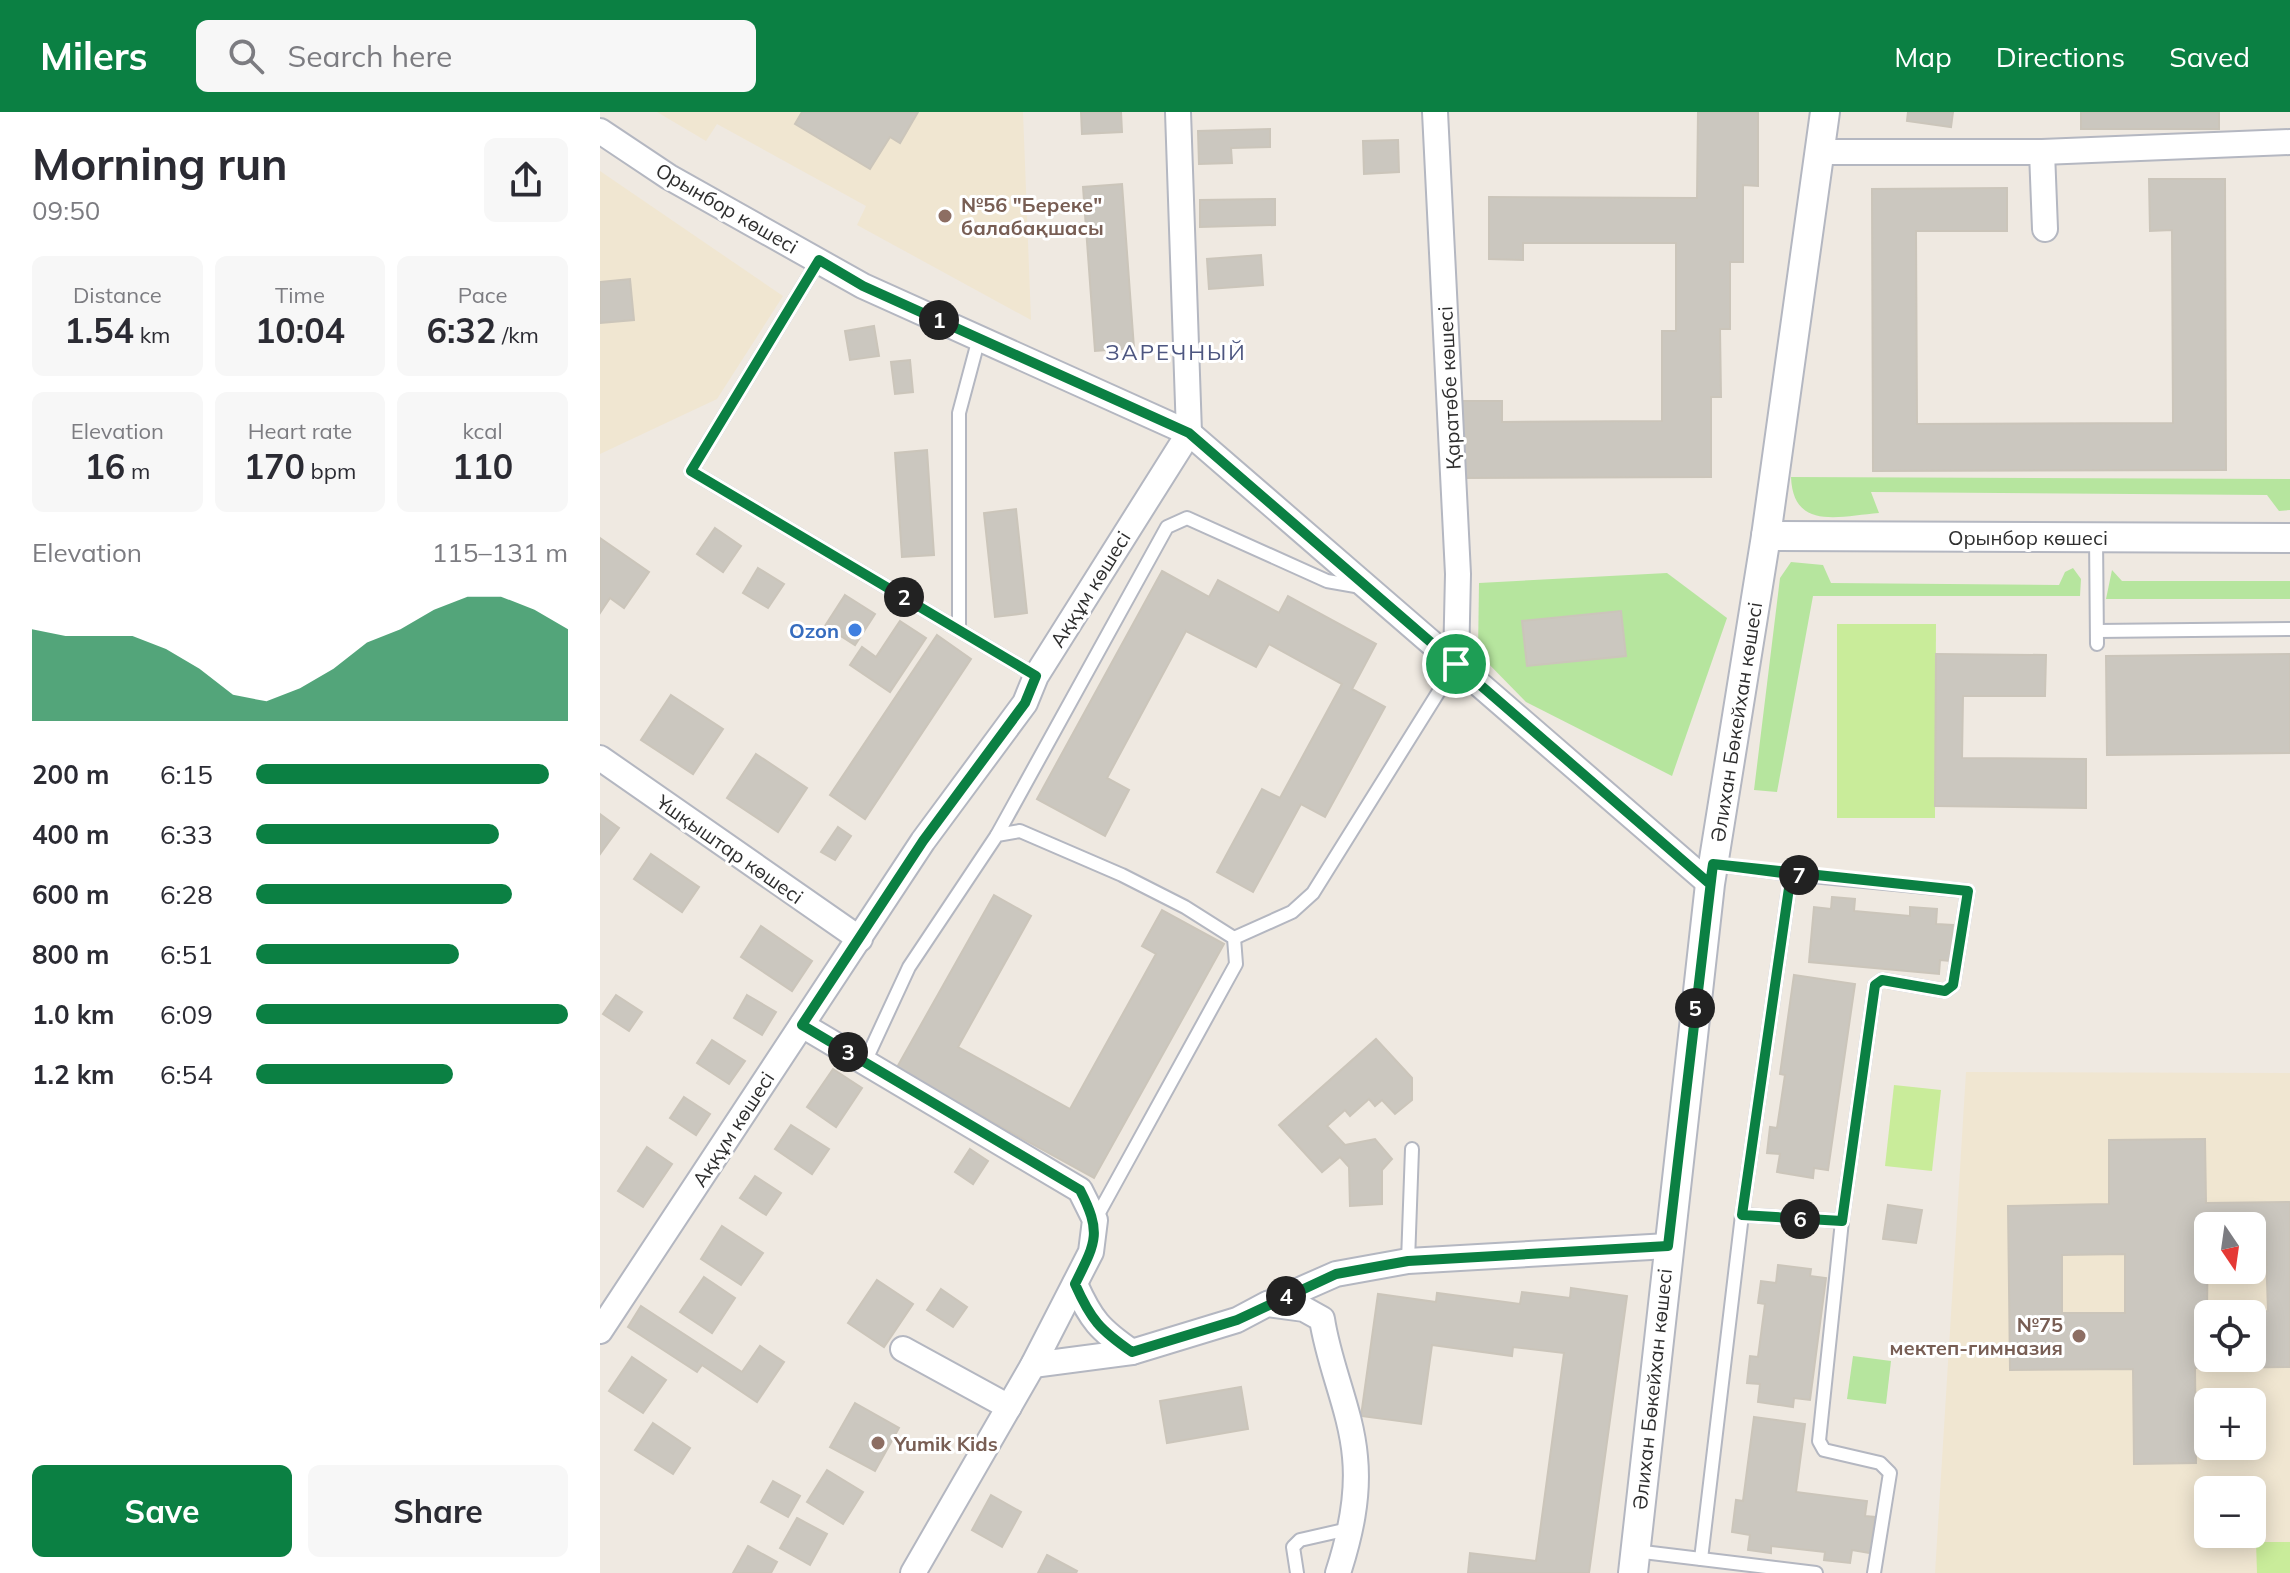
<!DOCTYPE html>
<html lang="en">
<head>
<meta charset="utf-8">
<style>
	body { margin:0; font-family:Mulish,sans-serif; background:#f7f7f7; color:#2b2b33; height:100vh; display:flex; flex-direction:column; font-size:30px; white-space:nowrap }
	* { box-sizing:border-box; margin:0 }
	p { font-size:26px; color:#7c7c81 }
	.icon { flex:none; width:44px; height:44px; fill:none; stroke:currentColor; stroke-width:2; stroke-linecap:round; stroke-linejoin:round }
	.map { position:relative; flex:1; overflow:hidden }
	.panel { display:flex; flex-direction:column; background:#fff; width:600px }
	.panel>* { flex:none }
	.needle { width:52px; rotate:167deg }
	.buttons { position:absolute; left:1594px; top:1100px; display:grid; gap:16px }
	.buttons a { display:grid; place-items:center; width:72px; height:72px; border-radius:12px; background:#fff; box-shadow:0 4px 20px #0003; font-size:40px }
	.pin { position:absolute; display:grid; place-items:center; width:68px; height:68px; color:#fff; margin:-34px; border:4px solid #fff; border-radius:50%; box-shadow:0 2px 8px #0007 }
	.km { position:absolute; width:40px; height:40px; margin:-20px; border-radius:50%; background:#222; color:#fff; font-size:22px; line-height:40px; text-align:center }
	.round { display:grid; place-items:center; flex:none; width:84px; height:84px; border-radius:12px; background:#f7f7f7 }
	.summary { display:flex; align-items:center; justify-content:space-between; height:136px; padding:0 32px }
	h1 { font-size:44px; font-weight:700; line-height:60px }
	.stats { display:grid; grid-template-columns:repeat(3,1fr); gap:12px; height:136px; padding:8px 32px }
	.stats div { display:grid; align-content:center; border-radius:12px; background:#f7f7f7; text-align:center }
	.stats b { font-size:34px; font-weight:700 }
	.stats small { font-size:22px; font-weight:400 }
	.stats p { font-size:22px }
	.chart { height:224px; padding:16px 32px }
	.chart p { display:flex; justify-content:space-between }
	.chart svg { width:100%; height:144px; margin-top:8px; fill:#0b8043; opacity:.7 }
	.cta { display:flex; gap:16px; margin-top:auto; padding:16px 32px }
	.cta a { flex:1; height:92px; border-radius:12px; background:#0b8043; color:#fff; font-size:32px; font-weight:700; line-height:92px; text-align:center }
	.cta a+a { background:#f7f7f7; color:#2b2b33 }
	ul { padding:0 32px; list-style:none; font-size:26px }
	li { display:grid; grid-template-columns:128px 96px 1fr; align-items:center; height:60px }
	li i { height:20px; border-radius:10px; background:#0b8043 }
	header { display:flex; align-items:center; gap:48px; box-sizing:border-box; height:112px; padding:0 40px; background:#0b8043; color:#fff }
	header strong { font-size:38px }
	nav { display:flex; gap:44px; margin-inline-start:auto; font-size:28px }
	.search { width:560px; height:72px; background:#f7f7f7; display:flex; align-items:center; gap:20px; box-sizing:border-box; padding:0 28px; border-radius:12px; color:#7c7c81; font-size:30px }
	main { display:flex; flex:1; min-height:0 }
	.map>svg:first-child { display:block }
</style>
</head>
<body>
<header>
<strong>Milers</strong>
<div class="search"><svg class="icon" aria-label="search" viewBox="0 0 24 24"><circle cx="10" cy="10" r="6"/><path d="M15 15l6 6"/></svg>Search here</div>
<nav><a>Map</a><a>Directions</a><a>Saved</a></nav>
</header>
<main>
<section class="panel">
<div class="summary"><div><h1>Morning run</h1><p>09:50</p></div><a class="round"><svg class="icon" aria-label="share" viewBox="0 0 24 24"><path d="M12 15V3M7 8l5-5 5 5M5 13v7h14v-7"/></svg></a></div>
<div class="stats">
<div><p>Distance</p><b>1.54<small> km</small></b></div>
<div><p>Time</p><b>10:04</b></div>
<div><p>Pace</p><b>6:32<small> /km</small></b></div>
</div>
<div class="stats">
<div><p>Elevation</p><b>16<small> m</small></b></div>
<div><p>Heart rate</p><b>170<small> bpm</small></b></div>
<div><p>kcal</p><b>110</b></div>
</div>
<div class="chart"><p><span>Elevation</span>115–131 m</p>
<svg viewBox="0 0 160 44" preserveAspectRatio="none"><path d="M0 44V16L10 18L20 18L30 18L40 22L50 28L60 36L70 38L80 34L90 28L100 20L110 16L120 10L130 6L140 6L150 10L160 16V44z"/></svg>
</div>
<ul>
<li><b>200 m</b>6:15<i style="width:94%"></i></li>
<li><b>400 m</b>6:33<i style="width:78%"></i></li>
<li><b>600 m</b>6:28<i style="width:82%"></i></li>
<li><b>800 m</b>6:51<i style="width:65%"></i></li>
<li><b>1.0 km</b>6:09<i style="width:100%"></i></li>
<li><b>1.2 km</b>6:54<i style="width:63%"></i></li>
</ul>
<div class="cta"><a>Save</a><a>Share</a></div>
</section>
<div class="map">
<svg width="1690" height="1461" viewBox="0 0 1690 1461">
	<rect width="100%" height="100%" fill="#efe9e1"/>
	<g fill="#f0e6d1" fill-rule="evenodd">
		<polygon points="57,0 423,0 431,208 257,113 266,94 117,12 106,29"/>
		<polygon points="0,59 183,184 117,287 0,342"/>
		<path d="M1366,960L1690,961V1461H1335ZM1608,1114H1652V1158H1608ZM1608,1202H1652V1246H1608ZM1608,1290H1652V1334H1608ZM1608,1378H1652V1422H1608Z"/>
	</g>
	<g fill="#b6e59e">
		<path d="M1191,365L1690,367V398L1679,399L1667,383L1271,380L1279,401C1240,404 1193,419 1191,365Z"/>
		<polygon points="1191,450 1223,453 1231,471 1459,473 1465,460 1473,456 1481,467 1480,484 1213,484 1177,680 1154,678 1180,466"/>
		<polygon points="1512,458 1522,469 1690,469 1690,487 1506,487"/>
		<polygon points="1067,461 1127,506 1072,664 926,590 878,541 879,471"/>
		<polygon points="1253,1244 1291,1249 1286,1292 1247,1287"/>
	</g>
	<g fill="#c9ec9a">
		<polygon points="1237,512 1336,512 1335,706 1237,706"/>
		<polygon points="1294,973 1341,978 1332,1059 1285,1054"/>
		<polygon points="1656,1430 1690,1430 1690,1461 1657,1461"/>
	</g>
	<g fill="#cbc7bf" stroke="#cbc5ba" stroke-width="2" fill-rule="evenodd">
		<polygon points="202,0 318,0 300,31 290,25 270,57 195,12"/>
		<polygon points="481,0 521,0 522,20 482,22"/>
		<polygon points="1098,0 1158,0 1158,74 1143,73 1143,150 1130,150 1130,217 1120,217 1121,285 1111,285 1111,365 860,366 860,289 902,289 902,310 1062,309 1062,219 1076,219 1076,131 923,131 923,148 889,147 889,85 1097,86"/>
		<polygon points="1308,0 1353,0 1351,15 1307,9"/>
		<rect x="1481" y="0" width="138" height="17"/>
		<polygon points="670,17 670,35 631,36 632,51 599,52 598,19"/>
		<polygon points="798,28 799,60 764,62 763,29"/>
		<polygon points="1549,67 1625,67 1626,358 1273,359 1272,77 1407,76 1407,119 1316,119 1317,312 1573,311 1572,118 1550,119"/>
		<polygon points="522,72 534,236 495,239 483,75"/>
		<polygon points="675,87 675,113 600,115 600,88"/>
		<polygon points="661,143 663,173 609,177 607,147"/>
		<polygon points="30,167 34,208 0,211 0,170"/>
		<polygon points="274,214 279,244 250,248 245,219"/>
		<polygon points="310,248 313,280 295,282 291,250"/>
		<polygon points="327,338 334,443 302,445 295,341"/>
		<polygon points="416,397 427,501 395,505 384,401"/>
		<polygon points="115,416 141,434 123,460 97,442"/>
		<polygon points="0,426 49,460 24,496 10,486 0,501"/>
		<polygon points="158,456 184,472 168,496 143,481"/>
		<polygon points="562,459 609,485 618,468 679,501 688,484 776,532 752,577 785,595 725,705 701,692 653,780 617,760 662,677 680,686 742,572 669,532 656,555 586,519 507,666 529,678 505,724 437,687"/>
		<polygon points="245,483 275,502 255,533 225,514"/>
		<polygon points="1021,499 1026,544 927,554 922,509"/>
		<polygon points="300,509 326,526 290,580 250,553 262,535 276,545"/>
		<polygon points="337,523 371,547 265,707 230,683"/>
		<polygon points="1336,542 1446,543 1445,584 1363,584 1362,646 1486,647 1486,696 1335,694"/>
		<polygon points="1690,542 1690,641 1507,643 1506,544"/>
		<polygon points="71,583 123,617 93,662 41,628"/>
		<polygon points="156,642 207,676 178,720 127,686"/>
		<polygon points="0,702 19,716 0,742"/>
		<polygon points="238,715 251,724 235,748 221,740"/>
		<polygon points="51,742 99,775 82,800 34,767"/>
		<polygon points="394,783 431,804 358,935 470,997 556,842 542,834 562,798 624,832 494,1066 296,957"/>
		<polygon points="1232,785 1255,787 1254,799 1310,804 1310,795 1337,797 1336,812 1353,813 1350,849 1340,848 1339,862 1209,850 1214,795 1231,797"/>
		<polygon points="161,814 212,849 192,879 141,845"/>
		<polygon points="1194,863 1255,872 1228,1058 1214,1056 1213,1066 1177,1060 1180,1042 1167,1041 1170,1015 1177,1016 1185,963 1180,962"/>
		<polygon points="16,883 42,900 29,919 3,902"/>
		<polygon points="147,883 176,900 162,923 134,906"/>
		<polygon points="776,927 812,966 812,988 795,1002 782,988 775,994 769,987 750,1004 745,998 727,1014 745,1033 775,1027 792,1047 782,1058 782,1092 750,1094 749,1055 740,1045 722,1060 679,1013"/>
		<polygon points="112,928 145,949 129,972 97,951"/>
		<polygon points="233,957 262,976 236,1015 207,995"/>
		<polygon points="84,985 110,1002 96,1023 70,1006"/>
		<polygon points="191,1013 229,1037 212,1062 175,1037"/>
		<path d="M1605,1027L1606,1091L1690,1090V1255L1595,1256L1596,1351L1534,1352L1533,1257L1410,1258L1408,1094L1509,1092V1028ZM1608,1114H1652V1140H1666L1668,1199L1607,1200ZM1525,1142V1201H1462V1143ZM1608,1202H1652V1246H1608Z"/>
		<polygon points="47,1035 72,1052 43,1095 18,1079"/>
		<polygon points="370,1037 388,1049 373,1072 355,1060"/>
		<polygon points="155,1064 181,1081 166,1103 140,1086"/>
		<polygon points="1288,1093 1322,1098 1316,1131 1283,1127"/>
		<polygon points="122,1114 163,1141 141,1173 101,1147"/>
		<polygon points="1178,1153 1211,1157 1210,1164 1226,1166 1210,1288 1194,1286 1193,1295 1158,1290 1160,1272 1147,1271 1150,1244 1158,1245 1165,1192 1158,1191 1161,1169 1176,1171"/>
		<polygon points="104,1165 135,1186 112,1221 80,1200"/>
		<polygon points="277,1168 313,1192 284,1235 248,1211"/>
		<polygon points="971,1176 1027,1184 989,1461 868,1461 870,1441 936,1449 964,1241 913,1235 912,1244 832,1233 821,1312 761,1304 778,1182 836,1190 837,1181 920,1192 922,1180 970,1186"/>
		<polygon points="341,1177 367,1195 353,1215 327,1198"/>
		<polygon points="41,1194 142,1260 160,1234 184,1250 157,1290 102,1253 97,1260 28,1215"/>
		<polygon points="32,1245 66,1268 43,1301 9,1279"/>
		<polygon points="641,1275 648,1317 567,1331 560,1289"/>
		<polygon points="255,1291 299,1316 275,1359 230,1335"/>
		<polygon points="1154,1305 1205,1312 1196,1380 1267,1389 1265,1404 1275,1405 1270,1441 1252,1438 1250,1451 1224,1448 1225,1440 1171,1434 1171,1441 1148,1438 1150,1423 1132,1420 1136,1388 1143,1389"/>
		<polygon points="53,1311 90,1336 73,1362 35,1338"/>
		<polygon points="227,1358 263,1380 243,1412 207,1390"/>
		<polygon points="173,1369 200,1384 188,1405 161,1390"/>
		<polygon points="391,1383 421,1400 402,1435 372,1418"/>
		<polygon points="197,1406 227,1422 210,1453 180,1436"/>
		<polygon points="148,1434 177,1450 171,1461 133,1461"/>
		<polygon points="447,1443 477,1459 476,1461 438,1461"/>
	</g>
	<g fill="none" stroke-linecap="round" stroke-linejoin="round">
		<g stroke="#b4b7c1" stroke-width="16">
			<g id="service">
				<polyline points="219,148 91,359 436,564"/>
				<polyline points="1496,425 1497,532"/>
				<polyline points="359,518 359,301 379,226"/>
				<polyline points="1497,519 1690,517"/>
				<polyline points="397,723 567,415 587,406 727,469 761,475"/>
				<polyline points="1113,752 1191,762"/>
				<polyline points="634,826 692,800 713,781 856,552"/>
				<polyline points="265,950 309,855 397,723 420,719 522,763 585,795 634,826 636,852 495,1108"/>
				<polyline points="1142,1103 1242,1109"/>
				<polyline points="808,1149 812,1037"/>
				<polyline points="1035,1439 1216,1461"/>
				<polyline points="1101,1447 1142,1103 1191,762 1368,779 1353,873 1345,879 1282,868 1275,873 1242,1109 1219,1329 1224,1338 1280,1351 1290,1361 1274,1461"/>
				<polyline points="697,1461 693,1435 700,1428 753,1416"/>
			</g>
		</g>
		<g stroke="#b4b7c1" stroke-width="28">
			<g id="minor">
				<polyline points="835,0 858,462 856,552"/>
				<polyline points="0,19 69,65 263,174 589,321 1110,772"/>
				<polyline points="1221,40 1442,40 1690,30"/>
				<polyline points="1442,40 1445,117"/>
				<polyline points="0,646 260,827"/>
				<polyline points="202,913 480,1078 495,1108 491,1140 433,1253 313,1461"/>
				<path d="M475,1172C491,1208 500,1218 532,1240"/>
				<polyline points="670,1191 736,1162 808,1149 1068,1134"/>
				<polyline points="0,1219 323,729 425,591 436,564 589,321 578,0"/>
				<polyline points="303,1237 409,1295"/>
				<path d="M433,1253L532,1240L637,1208L667,1192L704,1197L722,1207C729,1254 751,1298 755,1345C759,1385 750,1424 738,1461"/>
			</g>
		</g>
		<g stroke="#b4b7c1" stroke-width="32">
			<g id="tertiary">
				<polyline points="1166,424 1690,426"/>
				<polyline points="1033,1461 1110,772 1166,424 1225,0"/>
			</g>
		</g>
		<use href="#service" stroke="#fff" stroke-width="12"/>
		<use href="#minor" stroke="#fff" stroke-width="24"/>
		<use href="#tertiary" stroke="#fff" stroke-width="28"/>
	</g>
	<g fill="none" stroke-linecap="round" stroke-linejoin="round">
		<g stroke="#fff" stroke-width="16">
			<path id="route" d="M856,552L589,321L263,174L219,148L91,359L436,564L425,591L323,729L202,913L480,1078C502,1121 496,1130 475,1172C491,1208 500,1218 532,1240L637,1208L736,1162L808,1149L1068,1134L1113,752L1191,762L1142,1103L1242,1109L1275,873L1282,868L1345,879L1353,873L1368,779L1113,752L1110,772L856,552"/>
		</g>
		<use href="#route" stroke="#0b8043" stroke-width="10"/>
	</g>
	<g fill="#8d6e63" stroke="#fff" stroke-width="3">
		<circle cx="345" cy="104" r="8"/>
		<circle cx="1479" cy="1224" r="8"/>
		<circle cx="278" cy="1331" r="8"/>
	</g>
	<circle fill="#3f7fe0" stroke="#fff" stroke-width="3" cx="255" cy="518" r="8"/>
	<g text-anchor="middle" dominant-baseline="central" stroke-width="6" stroke-linejoin="round" paint-order="stroke">
		<g font-size="20" font-weight="bold" fill="#785e54" stroke="#fff" text-anchor="start">
			<text x="361" y="92">№56 "Береке"<tspan x="361" dy="23">балабақшасы</tspan></text>
			<text x="1463" y="1212" text-anchor="end">№75<tspan x="1463" dy="23">мектеп-гимназия</tspan></text>
			<text x="294" y="1331">Yumik Kids</text>
		</g>
		<g font-size="20" fill="#2e2e2e" stroke="#fff">
			<text transform="translate(127 96) rotate(30)">Орынбор көшесі</text>
			<text transform="translate(849 276) rotate(-93)">Қаратөбе көшесі</text>
			<text x="1428" y="425">Орынбор көшесі</text>
			<text transform="translate(490 477) rotate(-58)">Аққұм көшесі</text>
			<text transform="translate(1136 610) rotate(-81)">Әлихан Бөкейхан көшесі</text>
			<text transform="translate(130 737) rotate(35)">Ұшқыштар көшесі</text>
			<text transform="translate(133 1017) rotate(-57)">Аққұм көшесі</text>
			<text transform="translate(1052 1277) rotate(-84)">Әлихан Бөкейхан көшесі</text>
		</g>
		<g font-size="20" font-weight="bold" fill="#366cbe" stroke="#fff" text-anchor="end">
			<text x="239" y="518">Ozon</text>
		</g>
		<g font-size="22" letter-spacing="2" fill="#4d5680" stroke="#fff">
			<text x="576" y="240">ЗАРЕЧНЫЙ</text>
		</g>
	</g>
</svg>
<div class="buttons">
<a><svg class="needle" viewBox="-14 -14 28 28"><path d="M0-13l5 13h-10z" fill="#e53935"/><path d="M0 13l5-13h-10z" fill="#7c7c81"/></svg></a>
<a><svg class="icon" aria-label="locate" viewBox="0 0 24 24"><circle cx="12" cy="12" r="6"/><path d="M12 2v4M12 18v4M2 12h4M18 12h4"/></svg></a>
<a>+</a>
<a>−</a>
</div>
<div class="pin" style="left:856px;top:552px;background:#1e9e55"><svg class="icon" aria-label="arrive" viewBox="0 0 24 24"><path d="M6 21V4h12l-3 4 3 4H6"/></svg></div>
<b class="km" style="left:339px;top:208px">1</b>
<b class="km" style="left:304px;top:485px">2</b>
<b class="km" style="left:248px;top:940px">3</b>
<b class="km" style="left:686px;top:1184px">4</b>
<b class="km" style="left:1095px;top:896px">5</b>
<b class="km" style="left:1200px;top:1107px">6</b>
<b class="km" style="left:1199px;top:763px">7</b>
</div>
</main>
</body>
</html>
